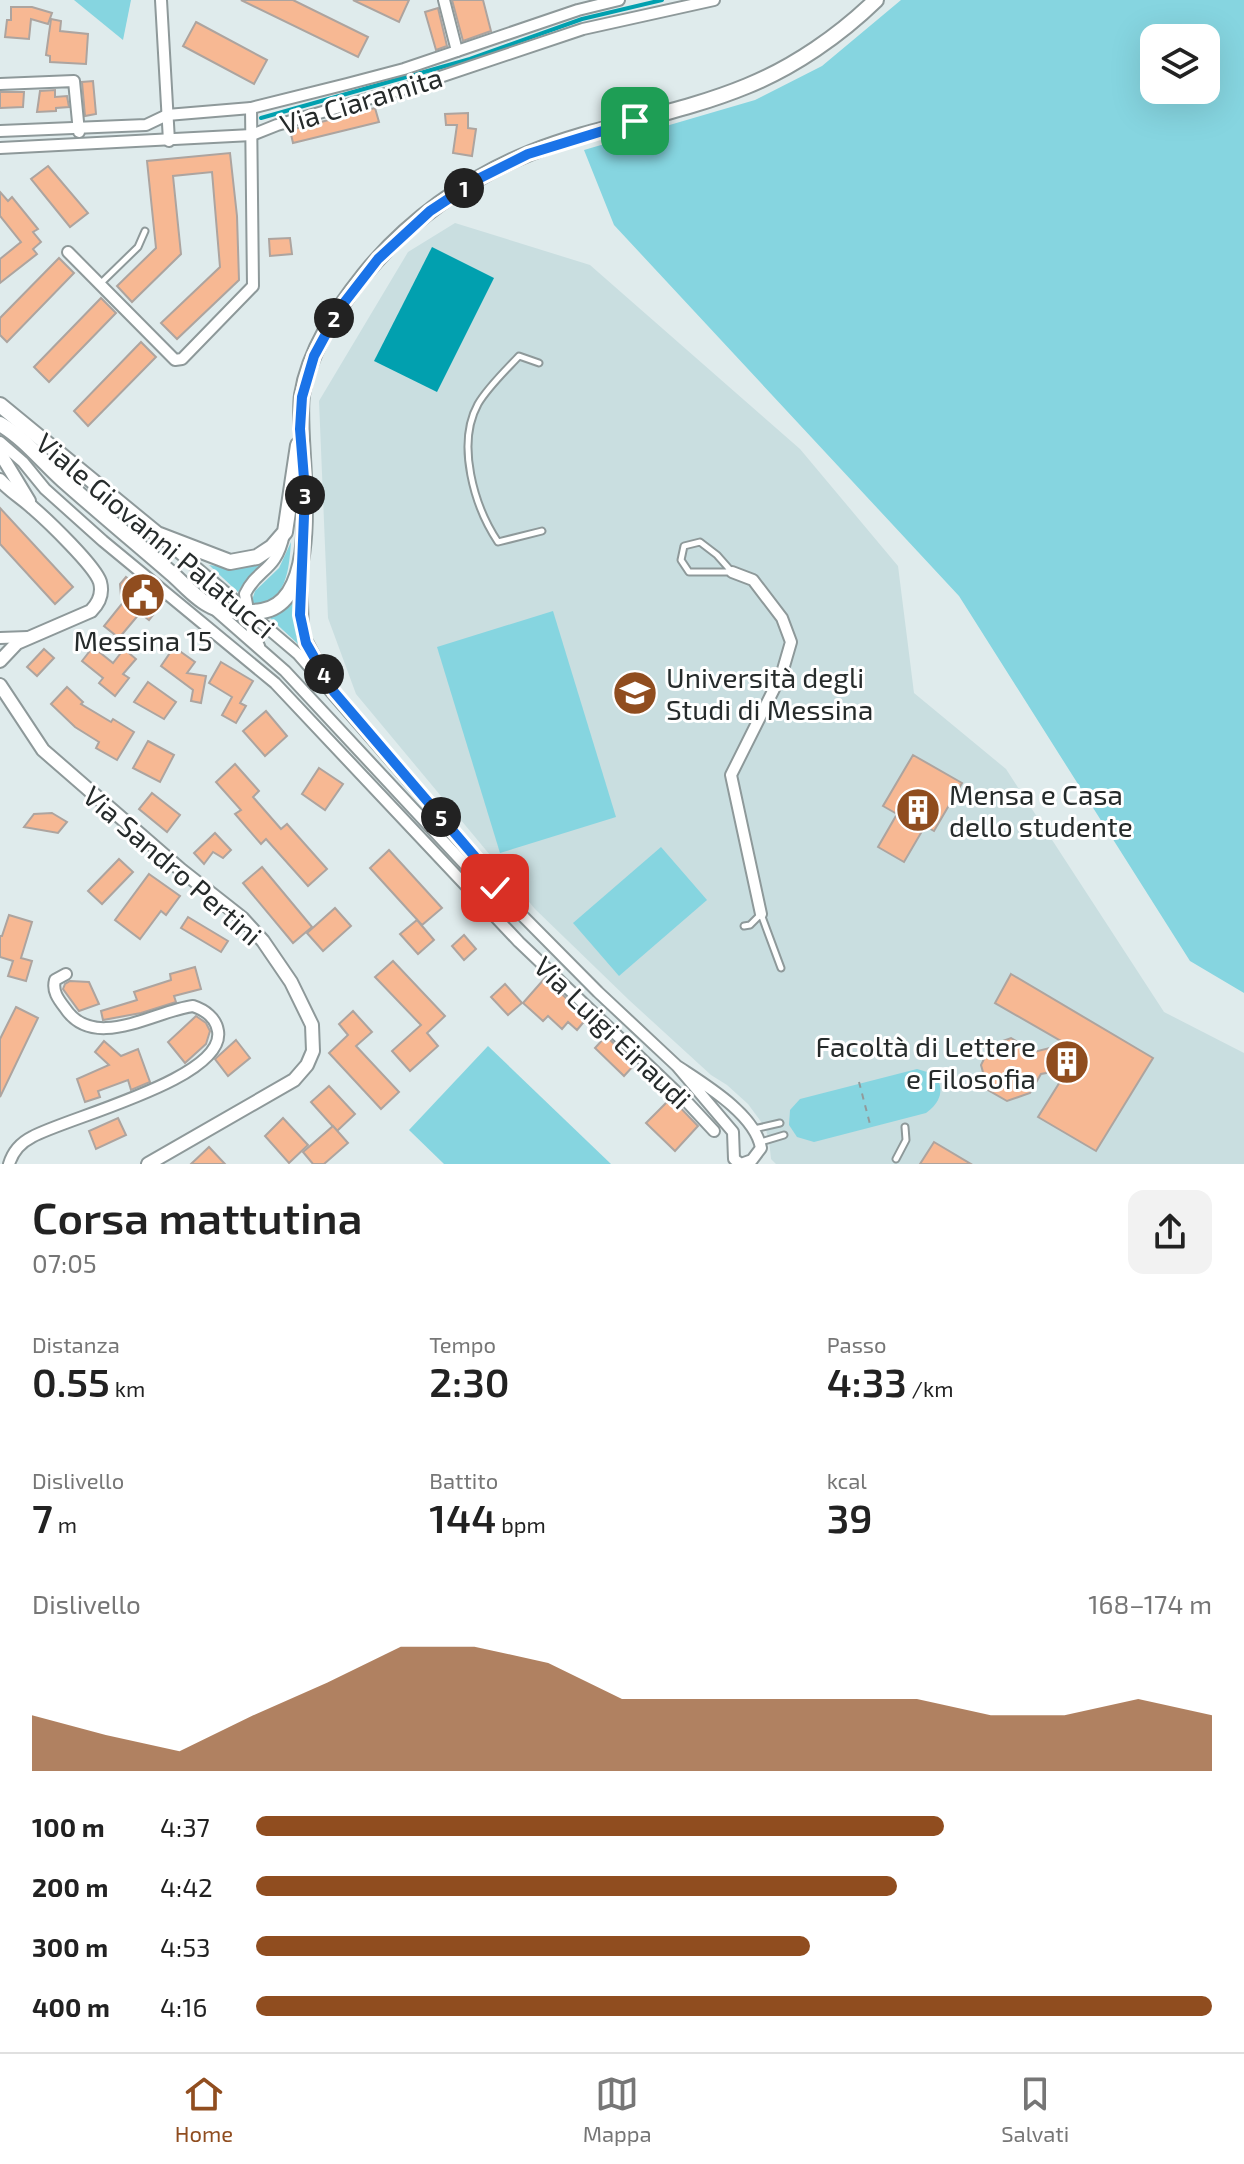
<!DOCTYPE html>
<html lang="it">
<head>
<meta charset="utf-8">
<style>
	body { margin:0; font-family:"Exo 2",sans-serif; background:#f2f2f2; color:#222; height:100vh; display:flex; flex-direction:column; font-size:30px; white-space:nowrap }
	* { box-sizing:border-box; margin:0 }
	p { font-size:26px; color:#767676 }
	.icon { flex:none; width:44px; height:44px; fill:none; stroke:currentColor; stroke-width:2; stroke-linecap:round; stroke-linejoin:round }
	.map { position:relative; height:1164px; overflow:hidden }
	.side { display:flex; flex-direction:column; background:#fff; flex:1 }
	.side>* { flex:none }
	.tools { position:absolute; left:1140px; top:24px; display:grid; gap:16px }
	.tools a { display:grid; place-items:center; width:80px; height:80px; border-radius:16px; background:#fff; box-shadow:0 8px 32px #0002; font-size:40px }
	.pin { position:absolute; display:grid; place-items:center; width:68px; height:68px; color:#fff; margin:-34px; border-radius:16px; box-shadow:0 4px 12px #0006 }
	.km { position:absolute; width:40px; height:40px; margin:-20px; border-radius:50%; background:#222; color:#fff; font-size:22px; line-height:40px; text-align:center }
	.round { display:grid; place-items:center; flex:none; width:84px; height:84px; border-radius:16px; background:#f2f2f2 }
	.headline { display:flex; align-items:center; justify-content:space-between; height:136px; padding:0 32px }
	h1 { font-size:44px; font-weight:600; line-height:60px }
	.figures { display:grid; grid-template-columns:repeat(3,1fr); gap:12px; height:136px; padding:8px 32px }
	.figures div { display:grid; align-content:center }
	.figures b { font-size:40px; font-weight:600 }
	.figures small { font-size:22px; font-weight:400 }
	.figures p { font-size:22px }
	.chart { height:224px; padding:16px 32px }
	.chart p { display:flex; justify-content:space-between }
	.chart svg { width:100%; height:144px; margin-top:8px; fill:#904d1f; opacity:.7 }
	ul { padding:0 32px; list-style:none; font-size:26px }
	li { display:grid; grid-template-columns:128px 96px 1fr; align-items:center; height:60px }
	li i { height:20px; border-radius:10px; background:#904d1f }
	.dock { display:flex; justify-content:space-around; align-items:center; height:112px; border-top:2px solid #e0e0e0; background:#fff; font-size:22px; color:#767676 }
	.dock a { display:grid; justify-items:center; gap:4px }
	.dock .current { color:#904d1f }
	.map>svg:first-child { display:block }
</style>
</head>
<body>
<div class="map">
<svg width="1244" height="1164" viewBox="0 0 1244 1164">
	<rect width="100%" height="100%" fill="#dfebec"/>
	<polygon fill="#c9dee0" points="455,223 590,265 800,449 898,566 914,693 1006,769 1164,1012 1244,1053 1244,1164 776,1164 771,1159 769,1140 765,1127 748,1104 727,1085 711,1075 629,1000 535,909 356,694 328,618 319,401 408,252"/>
	<g fill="#86d5e0" fill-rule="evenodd">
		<polygon points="74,0 131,0 123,40"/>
		<path d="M901,0H1244V993L1190,961L959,596L614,225L584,150L755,100L822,66ZM1154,38H1206V90H1154Z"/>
		<path d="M291,542C289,569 287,602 254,605L251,603L255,591L279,568Z"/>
		<polygon points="262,564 245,581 238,592 209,565 237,569"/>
		<polygon points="293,600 298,644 269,617 284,609"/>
		<polygon points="553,611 616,817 500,853 437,647"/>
		<polygon points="661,847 707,900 619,976 573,923"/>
		<polygon points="488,1046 611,1164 444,1164 409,1130"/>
		<path d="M917,1069L934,1074C946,1089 940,1103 926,1113L814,1142L797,1137L789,1125L790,1110L800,1099Z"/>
	</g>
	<polygon fill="#01a0af" points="432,247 494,278 437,392 374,361"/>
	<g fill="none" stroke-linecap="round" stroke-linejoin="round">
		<polyline stroke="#01a0af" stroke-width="4" points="261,118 470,59 582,19 662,0"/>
	</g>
	<g fill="#f7b893" stroke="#ada49f" stroke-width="2">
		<polygon points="241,0 293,0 368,37 358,57"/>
		<polygon points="353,0 409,0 399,22"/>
		<polygon points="452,0 483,0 491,31 463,41"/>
		<polygon points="11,7 32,7 52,13 48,24 31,19 29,39 5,37 7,20 11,20"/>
		<polygon points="438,8 447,46 436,50 425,12"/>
		<polygon points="51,19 61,21 60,31 88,34 86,64 50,62 50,56 46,55"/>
		<polygon points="196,22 267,60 254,84 183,46"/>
		<polygon points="93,81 96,114 85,116 82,82"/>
		<polygon points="55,90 55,97 67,96 69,107 56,108 56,111 37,112 40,91"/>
		<polygon points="0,92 24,92 23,107 0,108"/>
		<polygon points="375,108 379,122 293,143 290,130"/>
		<polygon points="468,113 468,128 476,129 472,156 453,153 457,125 446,125 445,114"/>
		<polygon points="230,153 237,216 239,280 177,339 161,323 220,267 212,172 173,176 181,254 132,302 117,286 156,248 147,161"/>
		<polygon points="48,166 88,213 70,227 31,179"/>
		<polygon points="0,192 8,201 12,197 38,229 33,232 41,242 33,249 37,254 0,283 0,259 21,242 0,216"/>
		<polygon points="290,238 292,254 270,256 269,239"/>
		<polygon points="59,258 74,273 7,342 0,335 0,318"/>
		<polygon points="101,298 116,313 49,382 34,367"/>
		<polygon points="141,342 156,357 88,426 74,411"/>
		<polygon points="0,508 73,587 55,604 0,544"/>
		<polygon points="126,577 161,605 149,620 140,613 119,638 104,626 125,600 121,596 120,584"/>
		<polygon points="93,647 113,663 124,649 136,659 123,674 129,678 115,696 99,683 103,678 82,661"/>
		<polygon points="174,647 195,662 187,673 206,676 201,703 191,701 193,690 161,666"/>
		<polygon points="44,649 54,658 37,676 27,667"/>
		<polygon points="221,662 253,681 240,703 246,706 236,723 222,715 232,697 209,683"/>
		<polygon points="148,682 176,702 164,719 134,702"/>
		<polygon points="67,687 83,702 81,704 111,722 113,719 134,732 117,760 96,748 99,742 75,727 51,704"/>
		<polygon points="266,711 287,736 265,756 243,731"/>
		<polygon points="148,741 174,755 160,782 133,768"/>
		<polygon points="913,755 962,783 934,831 925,826 904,862 878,847 897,814 883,806"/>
		<polygon points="235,764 259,791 253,797 281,829 287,824 327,869 308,886 266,839 261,844 235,814 241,810 216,782"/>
		<polygon points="319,768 343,784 325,810 302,794"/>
		<polygon points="152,793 180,815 167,832 139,809"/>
		<polygon points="52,813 67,822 58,833 24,827 34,814"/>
		<polygon points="215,833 231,850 223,858 213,852 204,864 194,853"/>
		<polygon points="389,850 442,908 422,925 370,868"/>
		<polygon points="119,859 133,872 102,904 88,891"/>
		<polygon points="262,867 312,927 293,943 243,883"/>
		<polygon points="149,874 180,896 166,915 161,911 140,939 115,920"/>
		<polygon points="335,908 351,926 323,951 307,933"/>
		<polygon points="9,915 32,922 21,958 32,961 26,981 8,976 13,961 0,957 0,936 2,936"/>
		<polygon points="188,917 228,941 221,952 181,928"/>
		<polygon points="417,920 434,940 418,954 400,934"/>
		<polygon points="464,935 476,949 464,960 452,946"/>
		<polygon points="393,961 445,1016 427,1033 438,1046 410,1071 392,1051 421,1025 375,977"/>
		<polygon points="195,967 201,989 174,996 176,1002 141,1013 103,1020 101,1011 137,1000 134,992 171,980 170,974"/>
		<polygon points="1011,974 1153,1058 1096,1151 1038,1117 1068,1069 1041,1074 1030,1093 1007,1101 988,1090 981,1065 991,1045 1011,1038 1034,1052 1066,1044 995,1003"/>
		<polygon points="545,978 587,1018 577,1030 568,1022 562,1029 548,1016 543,1021 523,1003"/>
		<polygon points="70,981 89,982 99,1004 79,1011 63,989 65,984"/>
		<polygon points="505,984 522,1003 508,1015 491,997"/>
		<polygon points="16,1007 38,1018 0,1097 0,1039"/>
		<polygon points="353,1011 372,1032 356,1046 399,1092 381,1109 329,1053 348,1035 339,1024"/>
		<polygon points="196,1016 206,1023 210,1031 206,1044 185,1063 168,1042"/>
		<polygon points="606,1036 635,1064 624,1076 595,1048"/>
		<polygon points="236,1040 250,1058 228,1076 215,1059"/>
		<polygon points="104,1041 121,1056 138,1049 150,1082 131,1090 128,1080 98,1091 100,1097 85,1102 77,1079 109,1065 95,1052"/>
		<polygon points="329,1086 355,1114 337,1131 311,1102"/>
		<polygon points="671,1098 698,1126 675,1151 646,1123"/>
		<polygon points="118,1118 126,1135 96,1149 89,1131"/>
		<polygon points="283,1118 308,1145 289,1163 265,1136"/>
		<polygon points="333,1126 348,1143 324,1164 313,1164 303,1152"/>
		<polygon points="934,1142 971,1164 920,1164"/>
		<polygon points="209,1147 225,1164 191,1164"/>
	</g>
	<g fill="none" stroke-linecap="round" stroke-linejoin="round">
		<g stroke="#8e999a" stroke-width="9">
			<g id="service">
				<polyline points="100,284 138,247 145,231"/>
				<path d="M539,363L519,356C505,371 488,387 478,404C456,444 474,506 498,542L542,531"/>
				<polygon points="700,542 717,555 732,572 689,572 681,560 684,546"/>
				<polyline points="744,926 750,925 761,914 781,968"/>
				<polyline points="754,1129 780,1123"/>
				<polyline points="761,1142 784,1135"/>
				<polyline points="896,1159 906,1140 905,1127"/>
			</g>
		</g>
		<g stroke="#8e999a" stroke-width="14">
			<g id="minor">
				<polyline points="161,0 169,141"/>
				<polyline points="444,0 457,51"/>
				<polyline points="0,84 74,81 79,132"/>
				<polyline points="0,131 146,125 167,115 251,108 347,84 404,69 578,10 619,0"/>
				<polyline points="0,148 252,135 277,125 410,87 583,29 714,0"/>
				<polyline points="68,252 175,360 182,359 253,286 251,108"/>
				<polyline points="0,442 23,462 45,489 103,541 275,683 519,942 688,1103 714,1131"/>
				<polyline points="164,540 298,654 482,865 494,886"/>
				<polyline points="301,570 303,634 325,676"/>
				<polyline points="732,572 753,580 782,618 791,642 782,673 731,775 761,914"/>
				<path d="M213,608L285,671L472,872L495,888L598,992L677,1066L733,1132L734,1159L741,1164L752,1160L761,1148C755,1114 704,1084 677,1066"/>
				<polyline points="0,638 28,637"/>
				<path d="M259,646L252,631L245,594C258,567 276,573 284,534"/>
				<path d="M9,1164C13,1151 20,1143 32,1137C65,1118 226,1079 218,1031C216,1018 205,1010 193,1006C154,1011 94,1052 65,1008C58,999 52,991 55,980L66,974"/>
			</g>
		</g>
		<g stroke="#8e999a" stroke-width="16">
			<g id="tertiary">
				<polyline points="0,453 29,501"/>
				<path d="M0,480C10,491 22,498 33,508C48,521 95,566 100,582C103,593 99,603 91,611L17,643L0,661"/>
				<polyline points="0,685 43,750 181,870 242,918 263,941 291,982 312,1025 313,1051 307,1065 294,1080 148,1164"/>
			</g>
		</g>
		<g stroke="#8e999a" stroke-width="18">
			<g id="secondary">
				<polyline points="0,405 157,534 230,562 257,557 272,547 285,532 298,445"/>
				<path d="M0,424C23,437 43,462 63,480C98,511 135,542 171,573C183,583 197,600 211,606C222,612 250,613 262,611C330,600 295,441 302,395C309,351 336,310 364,275C407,222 466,179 530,153C600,125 677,115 747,86C794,67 840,35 876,0"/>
			</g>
		</g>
		<polyline stroke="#919a9b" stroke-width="2" stroke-dasharray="6 6" stroke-linecap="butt" points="859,1082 871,1128"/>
		<use href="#service" stroke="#fff" stroke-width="5"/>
		<use href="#minor" stroke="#fff" stroke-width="10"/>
		<use href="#tertiary" stroke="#fff" stroke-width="12"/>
		<use href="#secondary" stroke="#fff" stroke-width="14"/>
	</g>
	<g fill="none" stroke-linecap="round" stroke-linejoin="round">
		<g stroke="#fff" stroke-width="16">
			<polyline id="route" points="495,888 482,865 334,692 306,643 300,615 305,491 300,429 302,397 314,356 340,308 378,259 430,211 480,178 528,154 635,121"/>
		</g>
		<use href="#route" stroke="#1a73e8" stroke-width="10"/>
	</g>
	<defs>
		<g id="civic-disc" transform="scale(2.3)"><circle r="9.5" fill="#904d1f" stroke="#fff"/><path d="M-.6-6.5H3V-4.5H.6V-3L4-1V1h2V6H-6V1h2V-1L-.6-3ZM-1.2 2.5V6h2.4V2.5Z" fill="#fff"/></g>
		<g id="university-disc" transform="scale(2.3)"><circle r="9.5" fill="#904d1f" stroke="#fff"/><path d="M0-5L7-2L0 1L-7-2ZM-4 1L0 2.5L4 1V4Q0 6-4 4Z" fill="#fff"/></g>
		<g id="building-disc" transform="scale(2.3)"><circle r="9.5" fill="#904d1f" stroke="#fff"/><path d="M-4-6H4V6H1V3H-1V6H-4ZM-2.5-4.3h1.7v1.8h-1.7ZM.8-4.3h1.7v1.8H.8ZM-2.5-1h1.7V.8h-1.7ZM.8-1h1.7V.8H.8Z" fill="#fff"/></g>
	</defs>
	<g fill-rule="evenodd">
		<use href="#civic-disc" x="143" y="595"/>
		<use href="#university-disc" x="635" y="693"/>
		<use href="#building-disc" x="918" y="810"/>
		<use href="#building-disc" x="1067" y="1062"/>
	</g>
	<g text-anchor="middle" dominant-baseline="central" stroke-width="6" stroke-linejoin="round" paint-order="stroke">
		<g font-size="28" fill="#262b2b" stroke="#fff">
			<text transform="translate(361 100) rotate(-17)">Via Ciaramita</text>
			<text transform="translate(156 535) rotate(40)">Viale Giovanni Palatucci</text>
			<text transform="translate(173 865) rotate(41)">Via Sandro Pertini</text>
			<text transform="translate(613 1032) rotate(44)">Via Luigi Einaudi</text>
		</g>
		<g font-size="28" fill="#262b2b" stroke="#fff" text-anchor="start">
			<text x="143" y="640" text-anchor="middle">Messina 15</text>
			<text x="666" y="677">Università degli<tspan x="666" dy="32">Studi di Messina</tspan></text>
			<text x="949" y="794">Mensa e Casa<tspan x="949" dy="32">dello studente</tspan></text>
			<text x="1036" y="1046" text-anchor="end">Facoltà di Lettere<tspan x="1036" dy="32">e Filosofia</tspan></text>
		</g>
	</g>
</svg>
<div class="tools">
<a><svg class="icon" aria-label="layers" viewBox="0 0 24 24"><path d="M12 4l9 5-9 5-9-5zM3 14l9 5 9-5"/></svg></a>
</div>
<div class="pin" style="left:635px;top:121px;background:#1e9e55"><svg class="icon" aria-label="arrive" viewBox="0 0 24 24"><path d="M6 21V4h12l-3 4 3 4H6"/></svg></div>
<div class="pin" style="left:495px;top:888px;background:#d93025"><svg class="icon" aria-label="check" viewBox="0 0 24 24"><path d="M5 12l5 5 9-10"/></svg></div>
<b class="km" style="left:464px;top:188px">1</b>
<b class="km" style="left:334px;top:318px">2</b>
<b class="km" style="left:305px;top:495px">3</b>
<b class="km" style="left:324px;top:674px">4</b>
<b class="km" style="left:441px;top:817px">5</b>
</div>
<section class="side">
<div class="headline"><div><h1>Corsa mattutina</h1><p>07:05</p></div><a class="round"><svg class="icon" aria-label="share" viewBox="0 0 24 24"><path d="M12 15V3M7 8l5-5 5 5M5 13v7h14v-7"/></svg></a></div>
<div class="figures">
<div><p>Distanza</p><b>0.55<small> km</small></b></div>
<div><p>Tempo</p><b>2:30</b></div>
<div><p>Passo</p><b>4:33<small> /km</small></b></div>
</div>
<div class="figures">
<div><p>Dislivello</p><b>7<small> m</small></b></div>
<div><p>Battito</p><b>144<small> bpm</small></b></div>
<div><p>kcal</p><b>39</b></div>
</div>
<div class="chart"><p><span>Dislivello</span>168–174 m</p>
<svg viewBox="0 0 160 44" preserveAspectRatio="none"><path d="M0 44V27L10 33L20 38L30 27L40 17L50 6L60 6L70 11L80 22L90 22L100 22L110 22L120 22L130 27L140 27L150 22L160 27V44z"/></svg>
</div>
<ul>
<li><b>100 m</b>4:37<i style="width:72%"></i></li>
<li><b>200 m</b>4:42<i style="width:67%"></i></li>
<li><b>300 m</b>4:53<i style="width:58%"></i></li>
<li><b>400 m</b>4:16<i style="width:100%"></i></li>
</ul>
</section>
<nav class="dock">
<a class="current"><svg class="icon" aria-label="home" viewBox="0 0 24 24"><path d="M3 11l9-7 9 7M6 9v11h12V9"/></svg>Home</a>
<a><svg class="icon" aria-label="map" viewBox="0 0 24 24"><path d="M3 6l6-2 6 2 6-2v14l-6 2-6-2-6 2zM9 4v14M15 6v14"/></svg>Mappa</a>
<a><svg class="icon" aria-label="saved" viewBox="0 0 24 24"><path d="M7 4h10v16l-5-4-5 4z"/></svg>Salvati</a>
</nav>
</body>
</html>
